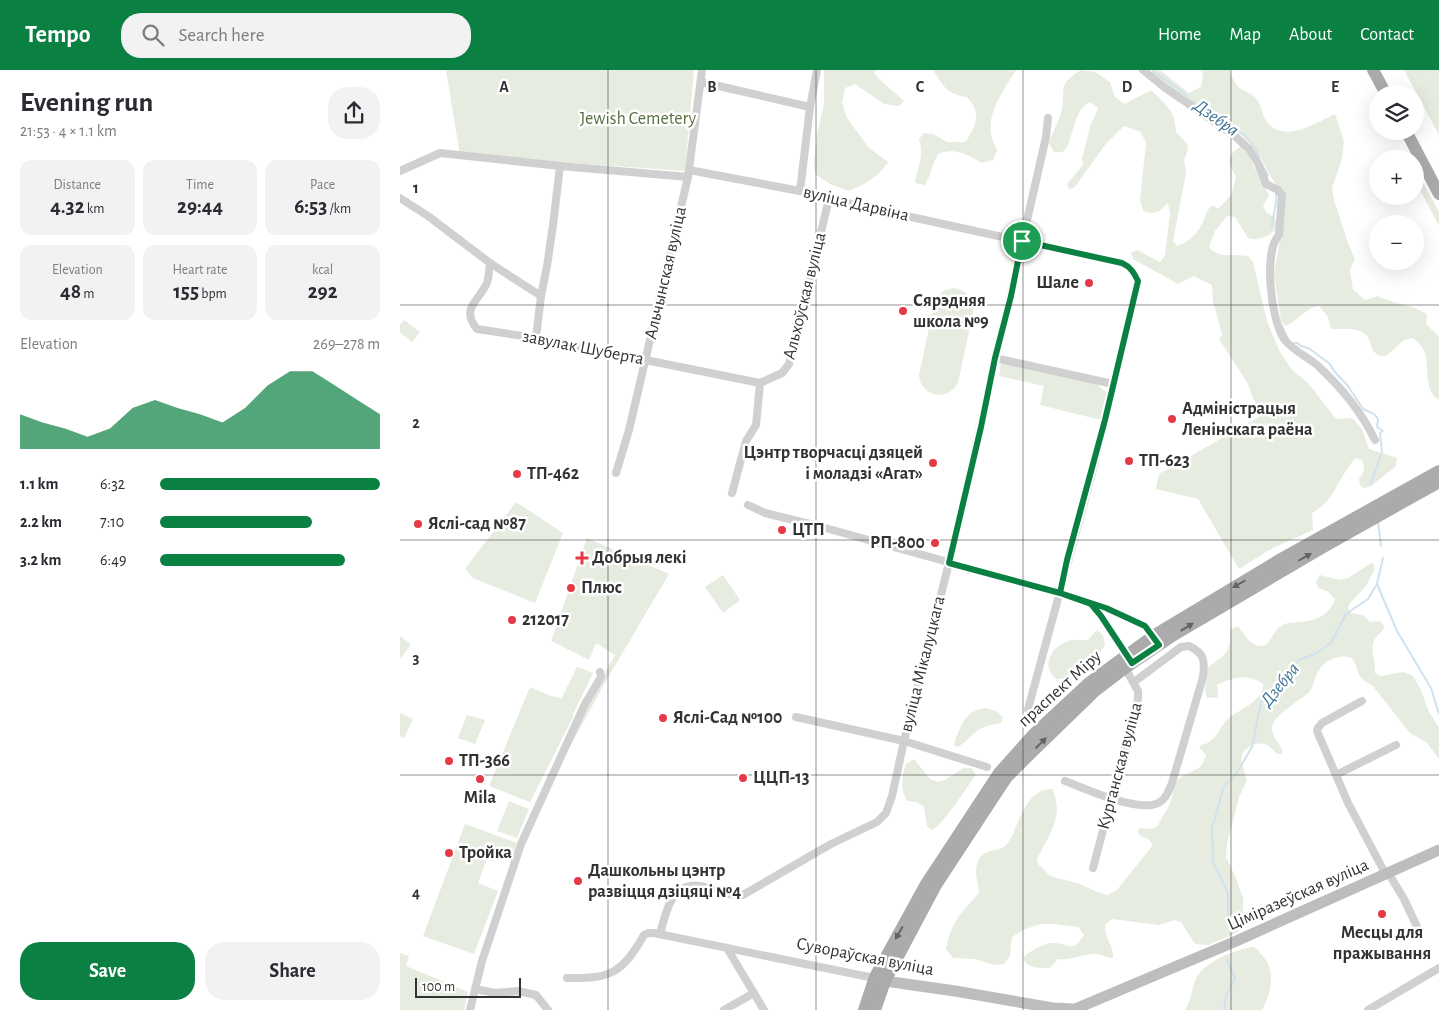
<!DOCTYPE html>
<html lang="en">
<head>
<meta charset="utf-8">
<style>
	body { margin:0; font-family:"Alegreya Sans",sans-serif; background:#f2f2f3; color:#2b2b33; height:100vh; display:flex; flex-direction:column; font-size:19px; white-space:nowrap }
	* { box-sizing:border-box; margin:0 }
	p { font-size:16px; color:#7c7c81 }
	.icon { flex:none; width:28px; height:28px; fill:none; stroke:currentColor; stroke-width:2; stroke-linecap:round; stroke-linejoin:round }
	.map { position:relative; flex:1; overflow:hidden }
	.sheet { display:flex; flex-direction:column; background:#fff; width:400px }
	.sheet>* { flex:none }
	.fabs { position:absolute; left:969px; top:15px; display:grid; gap:10px }
	.fabs a { display:grid; place-items:center; width:55px; height:55px; border-radius:50%; background:#fff; box-shadow:0 5px 20px #0002; font-size:25px }
	.scale { position:absolute; left:15px; bottom:12px; width:106px; box-sizing:border-box; padding-left:5px; border:2px solid #333; border-top:0; font-size:14px; line-height:18px; white-space:nowrap; color:#333; -webkit-text-stroke:4px #fff; paint-order:stroke }
	.pin { position:absolute; display:grid; place-items:center; width:42px; height:42px; color:#fff; margin:-21px; border:2px solid #fff; border-radius:50%; box-shadow:0 1px 5px #0007 }
	.round { display:grid; place-items:center; flex:none; width:52px; height:52px; border-radius:20px; background:#f2f2f3 }
	.summary { display:flex; align-items:center; justify-content:space-between; height:85px; padding:0 20px }
	h1 { font-size:28px; font-weight:600; line-height:38px }
	.figures { display:grid; grid-template-columns:repeat(3,1fr); gap:8px; height:85px; padding:5px 20px }
	.figures div { display:grid; align-content:center; border-radius:12px; background:#f2f2f3; text-align:center }
	.figures b { font-size:21px; font-weight:600 }
	.figures small { font-size:14px; font-weight:400 }
	.figures p { font-size:14px }
	.chart { height:140px; padding:10px 20px }
	.chart p { display:flex; justify-content:space-between }
	.chart svg { width:100%; height:90px; margin-top:5px; fill:#0b8043; opacity:.7 }
	.cta { display:flex; gap:10px; margin-top:auto; padding:10px 20px }
	.cta a { flex:1; height:58px; border-radius:20px; background:#0b8043; color:#fff; font-size:20px; font-weight:600; line-height:58px; text-align:center }
	.cta a+a { background:#f2f2f3; color:#2b2b33 }
	ul { padding:0 20px; list-style:none; font-size:16px }
	li { display:grid; grid-template-columns:80px 60px 1fr; align-items:center; height:38px }
	li i { height:12px; border-radius:6px; background:#0b8043 }
	header { display:flex; align-items:center; gap:30px; box-sizing:border-box; height:70px; padding:0 25px; background:#0b8043; color:#fff }
	header strong { font-size:24px }
	nav { display:flex; gap:28px; margin-inline-start:auto; font-size:18px }
	.search { width:350px; height:45px; background:#f2f2f3; display:flex; align-items:center; gap:12px; box-sizing:border-box; padding:0 18px; border-radius:20px; color:#7c7c81; font-size:19px }
	main { display:flex; flex:1; min-height:0 }
	.map>svg:first-child { display:block }
</style>
</head>
<body>
<header>
<strong>Tempo</strong>
<div class="search"><svg class="icon" aria-label="search" viewBox="0 0 24 24"><circle cx="10" cy="10" r="6"/><path d="M15 15l6 6"/></svg>Search here</div>
<nav><a>Home</a><a>Map</a><a>About</a><a>Contact</a></nav>
</header>
<main>
<section class="sheet">
<div class="summary"><div><h1>Evening run</h1><p>21:53 · 4 × 1.1 km</p></div><a class="round"><svg class="icon" aria-label="share" viewBox="0 0 24 24"><path d="M12 15V3M7 8l5-5 5 5M5 13v7h14v-7"/></svg></a></div>
<div class="figures">
<div><p>Distance</p><b>4.32<small> km</small></b></div>
<div><p>Time</p><b>29:44</b></div>
<div><p>Pace</p><b>6:53<small> /km</small></b></div>
</div>
<div class="figures">
<div><p>Elevation</p><b>48<small> m</small></b></div>
<div><p>Heart rate</p><b>155<small> bpm</small></b></div>
<div><p>kcal</p><b>292</b></div>
</div>
<div class="chart"><p><span>Elevation</span>269–278 m</p>
<svg viewBox="0 0 160 44" preserveAspectRatio="none"><path d="M0 44V27L10 31L20 34L30 38L40 34L50 24L60 20L70 24L80 27L90 31L100 24L110 13L120 6L130 6L140 13L150 20L160 27V44z"/></svg>
</div>
<ul>
<li><b>1.1 km</b>6:32<i style="width:100%"></i></li>
<li><b>2.2 km</b>7:10<i style="width:69%"></i></li>
<li><b>3.2 km</b>6:49<i style="width:84%"></i></li>
</ul>
<div class="cta"><a>Save</a><a>Share</a></div>
</section>
<div class="map">
<svg width="1039" height="940" viewBox="0 0 1039 940">
	<rect width="100%" height="100%" fill="#fff"/>
	<g fill="#e6ecdf">
		<polygon points="46,0 294,0 285,101 60,85"/>
		<path d="M424,0H476L474,3C482,14 494,21 504,31L499,36L484,34L455,14L445,18L442,33L447,48L469,78L488,92C478,107 465,114 449,121L430,114L415,104L414,92L417,65L424,34Z"/>
		<path d="M533,0H616C601,25 580,50 597,80L593,90L582,93C566,84 558,78 539,83C532,93 531,105 525,115L515,113C517,98 525,86 519,70L523,63L533,64L547,72H565C572,64 580,48 574,37C573,34 569,30 567,27C546,24 544,16 533,0Z"/>
		<path d="M681,0L695,2L710,12L715,27L725,34L751,20C766,35 775,40 776,62L787,74L788,80L784,90L786,103L773,171L777,176C788,173 798,163 803,152C806,145 806,140 813,135L818,139L832,124L836,106C826,93 827,85 841,76L848,85L869,125L863,136L866,142L875,148L877,158C869,167 860,171 848,168L835,147L827,146L815,161L809,177C819,190 834,183 848,186L853,192L867,251L879,280L892,300L908,313L936,349L952,348L962,359L969,379L997,388L996,396L970,417L963,418L960,415L959,409C964,402 966,398 962,390L955,388C951,393 947,399 944,404C933,421 931,432 912,443L913,460L869,480L839,499L798,429L756,419L759,404L859,347V338L853,328L848,314L819,269L822,265L813,231L812,215L794,206L778,214L733,189L731,183L737,180L760,192L765,185L770,144L768,133C760,142 754,145 743,141L740,130L746,73L741,62L724,56L705,75L674,118L669,119L667,114L683,95L682,89L690,57L698,38L690,32C670,42 674,77 662,82C659,83 656,82 654,82L649,73C652,63 658,53 661,43C667,21 655,15 681,0Z"/>
		<path d="M753,0H760L789,23L801,17L803,4L800,0H830C837,26 847,16 858,31C862,37 862,46 867,52C884,74 916,53 935,44L944,71L942,89L932,118L934,130L948,173L955,189L950,200L953,220L965,230L978,226C991,233 1021,237 1027,245L1026,254L1039,267V330C1020,317 1033,294 1022,277C1020,274 1016,271 1013,268L1004,270L986,286H979C970,279 973,278 969,269C962,256 944,259 931,259L928,247L919,236C907,237 898,251 885,256L881,251L874,204L882,158L884,140L876,115L854,77L840,63L808,45L776,23L751,2Z"/>
		<polygon points="1004,0 1039,0 1039,65"/>
		<polygon points="1015,97 1039,142 1039,156 1015,110"/>
		<path d="M554,218C567,220 574,229 573,242L558,313C547,332 521,327 519,305L535,230L543,221Z"/>
		<polygon points="4,250 20,262 12,272 0,262 0,255"/>
		<polygon points="601,292 694,312 707,323 701,350 640,335 644,316 599,306"/>
		<polygon points="116,432 163,463 135,533 73,508 65,499"/>
		<polygon points="187,468 269,504 207,609 169,678 164,675 215,585 196,573 189,590 151,571"/>
		<path d="M973,493L975,499L966,516L950,533L948,539L951,543L963,545L970,552L979,551L985,556C982,563 975,566 973,573C971,582 976,593 975,603L981,606L1003,602L1013,606L1021,620L1028,640L1039,658V689L1027,673L1010,663L972,615C954,607 961,601 952,588C936,583 921,592 915,608C913,613 913,618 909,622C899,631 876,644 872,656C870,664 880,674 883,681L882,684H877C873,680 870,675 864,674C856,672 843,678 842,686C840,693 845,703 847,710L839,727L827,774L826,787L836,808L843,828V852L840,860L830,866L808,875L795,874L781,852L775,850L759,855L712,849L705,855C704,869 714,874 713,888C705,888 700,883 693,884C681,885 670,890 658,889L650,898C640,898 628,899 623,889C628,881 644,873 654,873C670,873 672,884 684,865L678,857C649,853 637,850 612,867L610,886L604,894L594,895L575,889L553,888L546,879C552,850 560,845 579,823C578,811 573,800 579,789C588,776 602,783 608,773C620,754 625,719 652,719C665,745 649,765 637,789L638,794L650,806L680,814L697,822L707,825L717,820L753,775L748,769L740,766L738,761L740,758L751,759L758,756C761,746 768,740 771,731C774,723 773,714 780,708C792,699 801,703 806,685L799,677C803,673 805,675 809,672C818,667 821,654 829,648C840,639 864,631 863,614C848,603 833,607 817,615L818,627L807,628L805,620L808,598C827,581 829,588 831,559L838,556L849,571L857,576L866,575C871,570 875,559 881,556C887,552 894,553 901,552C917,551 930,544 935,529L927,521L918,518L916,512L920,505L939,510L948,508L970,494Z"/>
		<polygon points="323,505 340,530 323,543 305,517"/>
		<path d="M697,560L703,565L705,575L697,586L668,608L656,609C653,606 650,603 649,599C646,585 659,572 672,570C677,569 683,571 688,570Z"/>
		<polygon points="0,566 10,574 10,576 0,589"/>
		<polygon points="177,597 193,603 173,644 173,647 130,732 89,716 130,617 151,626 158,627 161,629"/>
		<path d="M585,638L596,641L603,647L601,653C593,654 584,656 577,661C570,666 566,672 558,677L554,675L555,670C563,653 564,642 585,638Z"/>
		<polygon points="0,643 13,649 4,668 0,666"/>
		<polygon points="67,645 85,650 75,674 58,668"/>
		<path d="M514,689L530,709L538,712L545,710L563,698H571L576,705C567,716 542,758 531,760L527,756L524,737L517,732L507,731C500,720 502,705 506,694Z"/>
		<polygon points="109,731 129,739 117,768 97,761"/>
		<polygon points="65,754 117,773 112,785 91,777 78,813 98,821 74,884 23,866"/>
		<path d="M854,877C877,896 874,916 862,940H785C792,929 791,922 795,911C802,892 836,879 854,877Z"/>
		<polygon points="0,883 9,886 6,896 68,922 64,940 0,940"/>
	</g>
	<g fill="none" stroke-linecap="round" stroke-linejoin="round">
		<g stroke="#cfe2ee" stroke-width="2">
			<path d="M753,0L754,2L784,23L787,28L831,57C843,62 855,75 859,87"/>
			<polyline points="864,98 868,105"/>
			<path d="M872,157C872,146 878,133 876,123"/>
			<polyline points="882,256 888,269"/>
			<polyline points="892,273 898,273 899,275 910,279 930,294 934,301 948,316 963,339 974,344 978,349 977,357 983,361 980,363 982,382 971,413"/>
			<polyline points="978,452 981,476"/>
			<polyline points="977,514 997,561 1031,618 1039,644"/>
			<polyline points="828,854 828,823 813,792 812,758 824,716 836,704 852,677 861,632 878,617 898,590 915,584 931,573 946,544 968,529 977,514 983,488"/>
			<polyline points="824,940 826,925 835,909 827,890"/>
		</g>
		<g stroke="#d0d0d0" stroke-width="8">
			<path d="M743,0L764,17L836,67L849,79L859,95L866,114L878,120L882,125L879,165C863,182 871,250 884,269C892,280 906,286 917,295C941,317 961,341 975,370"/>
			<polyline points="301,12 410,37"/>
			<path d="M289,100L400,121L429,129L722,193C731,197 734,203 738,211L693,400L628,639"/>
			<polyline points="0,101 40,83 160,96 288,107"/>
			<polyline points="400,121 410,37 417,0"/>
			<polyline points="0,128 28,146 90,193 141,226"/>
			<path d="M90,193C89,199 89,207 87,213C79,231 60,238 77,259L136,268L360,313"/>
			<polyline points="136,268 141,226 147,196 153,155 160,96"/>
			<polyline points="595,288 713,314"/>
			<polyline points="360,313 382,303 389,294 429,129"/>
			<polyline points="216,403 229,360 288,107 302,0"/>
			<polyline points="332,423 346,371 356,355 360,313"/>
			<polyline points="348,435 365,443 418,456 660,523 706,538 727,547 745,556 755,569"/>
			<polyline points="691,534 701,546 728,588"/>
			<polyline points="962,631 922,653 918,658 917,661 948,733 986,805"/>
			<polyline points="396,647 504,671 587,697"/>
			<polyline points="936,705 996,675"/>
			<path d="M665,711C686,719 734,741 756,734C765,731 769,721 772,713L803,607C805,592 805,583 789,576L781,577L734,612"/>
			<polyline points="693,798 738,629 738,621 725,598"/>
			<polyline points="989,804 1004,829 1019,861"/>
			<path d="M260,864C267,838 273,806 309,818C321,822 331,826 343,825L431,774L477,752L486,743L492,726L504,671L549,493L646,67L648,48"/>
			<polyline points="327,878 364,940"/>
			<path d="M167,908C211,909 222,903 244,865L248,863H254L479,909"/>
			<polyline points="75,919 95,923 118,921 136,925 148,940"/>
			<polyline points="70,940 82,891 121,774 185,634 201,607 200,602"/>
			<polyline points="324,940 354,923"/>
			<polyline points="968,940 1039,898"/>
		</g>
		<polyline stroke="#bdbdbd" stroke-width="11" points="485,911 555,921 653,938 675,939 834,872 1039,780"/>
		<g stroke="#ababab" stroke-width="12">
			<polyline points="973,0 986,24"/>
			<polyline points="1006,61 1039,124"/>
			<polyline points="464,940 475,907 526,814 599,703 633,665 690,612 753,566 881,489 1039,401"/>
			<polyline points="475,940 485,911 536,815 595,725 607,707 629,685 695,621 725,598 772,566 925,476 1039,412"/>
		</g>
	</g>
	<defs><path id="oneway-solid" d="M-6-.8H1V-3.2L6.5 0L1 3.2V.8H-6Z" transform="scale(1.25)"/></defs>
	<g fill="#636363">
		<use href="#oneway-solid" transform="translate(905 487) rotate(-30)"/>
		<use href="#oneway-solid" transform="translate(839 514) rotate(150)"/>
		<use href="#oneway-solid" transform="translate(787 557) rotate(-31)"/>
		<use href="#oneway-solid" transform="translate(641 673) rotate(-44)"/>
		<use href="#oneway-solid" transform="translate(499 863) rotate(119)"/>
	</g>
	<g fill="none" stroke-linecap="round" stroke-linejoin="round">
		<g stroke="#fff" stroke-width="10">
			<path id="route" d="M622,171L611,226L595,288L581,357L549,493L660,523L691,534L701,546L732,593L759,575L745,556L706,538L660,523L667,490L705,350L738,211C734,203 731,197 722,193L622,171"/>
		</g>
		<use href="#route" stroke="#0b8043" stroke-width="6"/>
	</g>
	<path fill="none" stroke="#333" stroke-width="1" stroke-opacity="0.55" d="M208,0V940M416,0V940M623,0V940M831,0V940M0,235H1039M0,470H1039M0,705H1039"/>
	<g fill="#e63946" stroke="#fff" stroke-width="2">
		<circle cx="689" cy="213" r="5"/>
		<circle cx="503" cy="241" r="5"/>
		<circle cx="772" cy="349" r="5"/>
		<circle cx="729" cy="391" r="5"/>
		<circle cx="533" cy="393" r="5"/>
		<circle cx="117" cy="404" r="5"/>
		<circle cx="18" cy="454" r="5"/>
		<circle cx="382" cy="460" r="5"/>
		<circle cx="535" cy="473" r="5"/>
		<path d="M179.5 480.5h5v5h5v5h-5v5h-5v-5h-5v-5h5z"/>
		<circle cx="171" cy="518" r="5"/>
		<circle cx="112" cy="550" r="5"/>
		<circle cx="263" cy="648" r="5"/>
		<circle cx="49" cy="691" r="5"/>
		<circle cx="343" cy="708" r="5"/>
		<circle cx="80" cy="709" r="5"/>
		<circle cx="49" cy="783" r="5"/>
		<circle cx="178" cy="811" r="5"/>
		<circle cx="982" cy="844" r="5"/>
	</g>
	<g text-anchor="middle" dominant-baseline="central" stroke-width="5" stroke-linejoin="round" paint-order="stroke">
		<g font-size="18" fill="#56703f" stroke="#fff">
			<text x="238" y="49">Jewish Cemetery</text>
		</g>
		<g font-size="18" fill="#333" stroke="#fff">
			<text transform="translate(456 134) rotate(13)">вуліца Дарвіна</text>
			<text transform="translate(266 203) rotate(-77)">Альчынская вуліца</text>
			<text transform="translate(405 226) rotate(-76)">Альхоўская вуліца</text>
			<text transform="translate(183 278) rotate(11)">завулак Шуберта</text>
			<text transform="translate(523 594) rotate(-76)">вуліца Мікалуцкага</text>
			<text transform="translate(660 619) rotate(-42)">праспект Міру</text>
			<text transform="translate(720 696) rotate(-75)">Курганская вуліца</text>
			<text transform="translate(898 825) rotate(-24)">Ціміразеўская вуліца</text>
			<text transform="translate(465 887) rotate(11)">Сувораўская вуліца</text>
		</g>
		<g font-size="18" font-weight="bold" fill="#333" stroke="#fff" text-anchor="start">
			<text x="679" y="213" text-anchor="end">Шале</text>
			<text x="513" y="231">Сярэдняя<tspan x="513" dy="21">школа №9</tspan></text>
			<text x="782" y="339">Адміністрацыя<tspan x="782" dy="21">Ленінскага раёна</tspan></text>
			<text x="523" y="383" text-anchor="end">Цэнтр творчасці дзяцей<tspan x="523" dy="21">і моладзі «Агат»</tspan></text>
			<text x="739" y="391">ТП-623</text>
			<text x="127" y="404">ТП-462</text>
			<text x="28" y="454">Яслі-сад №87</text>
			<text x="392" y="460">ЦТП</text>
			<text x="525" y="473" text-anchor="end">РП-800</text>
			<text x="192" y="488">Добрыя лекі</text>
			<text x="181" y="518">Плюс</text>
			<text x="122" y="550">212017</text>
			<text x="273" y="648">Яслі-Сад №100</text>
			<text x="59" y="691">ТП-366</text>
			<text x="353" y="708">ЦЦП-13</text>
			<text x="80" y="728" text-anchor="middle">Mila</text>
			<text x="59" y="783">Тройка</text>
			<text x="188" y="801">Дашкольны цэнтр<tspan x="188" dy="21">развіцця дзіцяці №4</tspan></text>
			<text x="982" y="863" text-anchor="middle">Месцы для<tspan x="982" dy="21">пражывання</tspan></text>
		</g>
		<g font-size="19" font-style="italic" fill="#3f7597" stroke="#fff">
			<text transform="translate(816 48) rotate(35)">Дзебра</text>
			<text transform="translate(880 615) rotate(-51)">Дзебра</text>
		</g>
	</g>
	<g font-size="16" text-anchor="middle" font-weight="bold" fill="#333" stroke="#fff" stroke-width="5" stroke-linejoin="round" paint-order="stroke">
		<text x="104" y="22">A</text>
		<text x="312" y="22">B</text>
		<text x="520" y="22">C</text>
		<text x="727" y="22">D</text>
		<text x="935" y="22">E</text>
		<text x="16" y="123">1</text>
		<text x="16" y="358">2</text>
		<text x="16" y="593">3</text>
		<text x="16" y="828">4</text>
	</g>
</svg>
<div class="fabs">
<a><svg class="icon" aria-label="layers" viewBox="0 0 24 24"><path d="M12 4l9 5-9 5-9-5zM3 14l9 5 9-5"/></svg></a>
<a>+</a>
<a>−</a>
</div>
<div class="scale">100 m</div>
<div class="pin" style="left:622px;top:171px;background:#1e9e55"><svg class="icon" aria-label="arrive" viewBox="0 0 24 24"><path d="M6 21V4h12l-3 4 3 4H6"/></svg></div>
</div>
</main>
</body>
</html>
